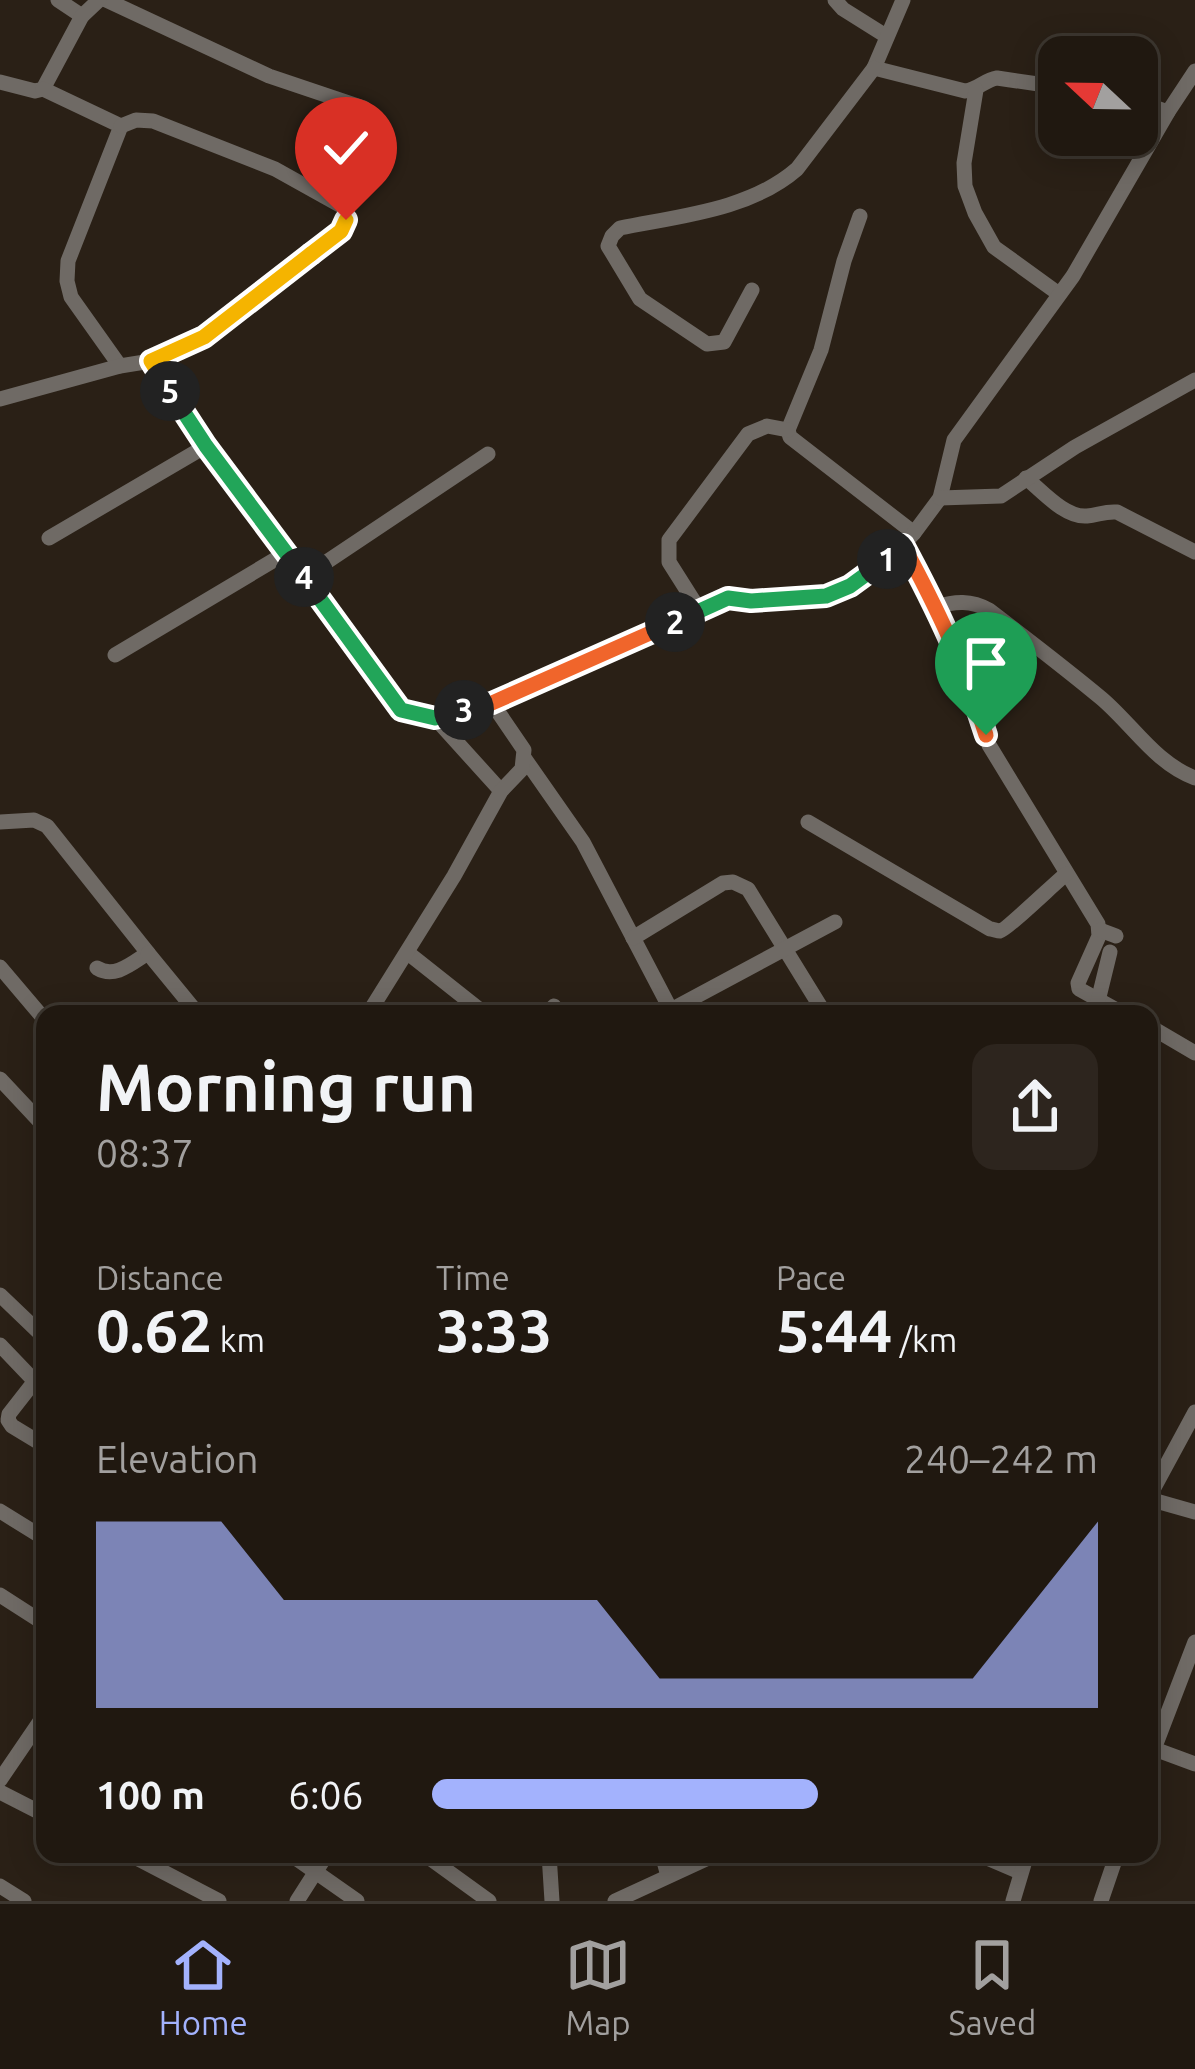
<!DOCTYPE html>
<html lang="en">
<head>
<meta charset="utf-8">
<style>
	body { margin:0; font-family:Ubuntu,sans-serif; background:#2d251e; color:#f1f3f6; height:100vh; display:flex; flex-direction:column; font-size:45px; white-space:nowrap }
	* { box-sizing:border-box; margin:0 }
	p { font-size:39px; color:#a2a09f }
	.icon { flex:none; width:66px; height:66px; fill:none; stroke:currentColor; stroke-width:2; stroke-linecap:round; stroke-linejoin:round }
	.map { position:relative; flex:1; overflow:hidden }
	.sheet { position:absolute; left:36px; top:1005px; width:1122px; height:858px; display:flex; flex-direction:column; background:#201810; border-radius:24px; box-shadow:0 6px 30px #0003,0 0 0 3px #3d3730 }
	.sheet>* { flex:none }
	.needle { width:78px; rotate:292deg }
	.fabs { position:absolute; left:1038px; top:36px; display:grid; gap:24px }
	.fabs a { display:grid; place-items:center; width:120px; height:120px; border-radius:24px; background:#201810; box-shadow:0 6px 30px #0003,0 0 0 3px #3d3730; font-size:60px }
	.pin { position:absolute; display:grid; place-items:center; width:102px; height:102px; color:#fff; margin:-123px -51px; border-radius:50% 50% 50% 0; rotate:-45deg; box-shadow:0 0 12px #0007 }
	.pin .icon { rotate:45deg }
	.km { position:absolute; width:60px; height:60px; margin:-30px; border-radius:50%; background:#222; color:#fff; font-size:33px; line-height:60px; text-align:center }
	.round { display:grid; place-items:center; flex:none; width:126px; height:126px; border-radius:24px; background:#2d251e }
	.overview { display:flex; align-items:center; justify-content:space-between; height:204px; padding:0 60px }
	h1 { font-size:66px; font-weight:700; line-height:90px }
	.figures { display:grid; grid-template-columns:repeat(3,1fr); gap:18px; height:204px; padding:12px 60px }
	.figures div { display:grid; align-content:center }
	.figures b { font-size:60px; font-weight:700 }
	.figures small { font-size:33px; font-weight:400 }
	.figures p { font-size:33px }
	.chart { height:336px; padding:24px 60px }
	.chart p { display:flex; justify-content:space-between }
	.chart svg { width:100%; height:216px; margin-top:12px; fill:#a3b2fd; opacity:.7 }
	ul { padding:0 60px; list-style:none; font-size:39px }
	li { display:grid; grid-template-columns:192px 144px 1fr; align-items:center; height:90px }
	li i { height:30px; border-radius:15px; background:#a3b2fd }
	.menu { display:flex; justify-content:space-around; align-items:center; height:168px; border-top:3px solid #3d3730; background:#201810; font-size:33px; color:#a2a09f }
	.menu a { display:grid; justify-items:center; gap:6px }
	.menu .on { color:#a3b2fd }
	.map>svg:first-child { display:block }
</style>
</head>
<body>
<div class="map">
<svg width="1195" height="1901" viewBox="0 0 1195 1901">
	<rect width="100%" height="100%" fill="#2a2016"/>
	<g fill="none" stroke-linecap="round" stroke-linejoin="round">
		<g stroke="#6f6a65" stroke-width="15">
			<polyline points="58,0 82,16"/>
			<polyline points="106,0 269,76 364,108"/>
			<polyline points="835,0 843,9 886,36"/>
			<path d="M903,0L874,68L965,91C978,90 984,80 997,78L1059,87"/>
			<polyline points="0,82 35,91 43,89 82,16 99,0"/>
			<polyline points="43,89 121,126 68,261 67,281 71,297 120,366"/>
			<polyline points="976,90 964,163 965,186 975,213 994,247 1059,294"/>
			<polyline points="1137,101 1168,112"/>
			<polyline points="121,126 136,120 153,121 275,169 345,208 346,219 341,231 204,337 151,361"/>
			<polyline points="860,216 844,261 821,350 788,430 790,437 914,533"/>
			<path d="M752,290L724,342L707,344L640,299L608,246L612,236L620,228C679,216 750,210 797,169L874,68"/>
			<polyline points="0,399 120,366 151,361 206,446 401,709 435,718 492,703 728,598 751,601 826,596 851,586 895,553 914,533 940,498 954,440 1073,276 1168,112 1195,71"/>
			<path d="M1026,478C1042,491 1065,518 1087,516C1098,515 1105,511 1117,512L1195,552"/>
			<polyline points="940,498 1001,496 1075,447 1195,380"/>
			<polyline points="49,538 206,446"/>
			<polyline points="903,545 936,607 967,676 989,745 1098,924 1099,936 1078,983 1079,989 1124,1014"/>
			<polyline points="304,577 488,454"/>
			<path d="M936,607C955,601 971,600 989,610C1027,639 1065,668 1101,698C1133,725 1155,763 1195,778"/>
			<polyline points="700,611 669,562 669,540 748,434 767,426 788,430"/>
			<polyline points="115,655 286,553"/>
			<polyline points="435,718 501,791"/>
			<polyline points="525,759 583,842 673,1014"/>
			<path d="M0,822L34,820L47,826L148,953C132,963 115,979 97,968"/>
			<path d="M808,822L990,929C993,929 997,931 1000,931C1006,930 1055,883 1066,874"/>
			<polyline points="1100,930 1116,936"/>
			<polyline points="633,938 723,883 733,882 748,889 825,1014"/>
			<polyline points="148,953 198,1014"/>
			<polyline points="408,953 485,1014"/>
			<polyline points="0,967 45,1020"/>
			<polyline points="1098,1001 1110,952"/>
			<polyline points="667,1012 835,922"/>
			<polyline points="368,1014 454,876 501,791 522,769 524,750 492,703"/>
			<polyline points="548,1014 554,1006"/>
			<polyline points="1149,1026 1195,1053"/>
			<polyline points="0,1079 45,1127"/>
			<polyline points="0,1295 45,1338"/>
			<polyline points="0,1345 45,1392"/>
			<polyline points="34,1382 9,1414 8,1420 12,1426 45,1446"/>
			<polyline points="1149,1497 1195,1412"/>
			<polyline points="1149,1499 1195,1512"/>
			<polyline points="0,1511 45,1539"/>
			<polyline points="0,1595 45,1624"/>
			<polyline points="1149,1747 1195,1764"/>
			<polyline points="1149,1762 1195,1642"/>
			<polyline points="0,1780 45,1714"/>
			<polyline points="0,1792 45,1815"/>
			<polyline points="129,1854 219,1901"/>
			<polyline points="290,1854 357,1901"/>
			<polyline points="424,1854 489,1901"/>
			<polyline points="549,1854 552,1901"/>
			<polyline points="662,1854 668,1876"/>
			<polyline points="978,1854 1020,1872"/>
			<polyline points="0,1886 24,1901"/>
			<polyline points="297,1901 327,1854"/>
			<polyline points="615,1901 717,1854"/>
			<polyline points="1013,1901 1027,1854"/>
			<polyline points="1101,1901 1117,1854"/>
		</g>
	</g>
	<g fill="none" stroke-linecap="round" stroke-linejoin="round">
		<g stroke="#fff" stroke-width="24">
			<path id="split-1" d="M887,559L903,545C938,610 964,665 986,735"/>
		</g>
		<g stroke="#fff" stroke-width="24">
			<polyline id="split-2" points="675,622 728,598 751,601 826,596 850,586 887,559"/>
		</g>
		<g stroke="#fff" stroke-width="24">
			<polyline id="split-3" points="464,710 492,703 675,622"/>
		</g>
		<g stroke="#fff" stroke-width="24">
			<polyline id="split-4" points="304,577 401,710 435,718 464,710"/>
		</g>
		<g stroke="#fff" stroke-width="24">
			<polyline id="split-5" points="170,391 206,446 304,577"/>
		</g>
		<g stroke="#fff" stroke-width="24">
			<polyline id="split-6" points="170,391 151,361 204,337 311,254"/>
		</g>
		<g stroke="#fff" stroke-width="24">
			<polyline id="split-7" points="311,254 341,231 346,220"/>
		</g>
		<use href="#split-1" stroke="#f0652b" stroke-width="15"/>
		<use href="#split-2" stroke="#22a559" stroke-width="15"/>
		<use href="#split-3" stroke="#f0652b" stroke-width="15"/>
		<use href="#split-4" stroke="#22a559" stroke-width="15"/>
		<use href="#split-5" stroke="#22a559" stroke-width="15"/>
		<use href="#split-6" stroke="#f5b400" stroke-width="15"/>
		<use href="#split-7" stroke="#f5b400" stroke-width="15"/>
	</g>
</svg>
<div class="fabs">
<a><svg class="needle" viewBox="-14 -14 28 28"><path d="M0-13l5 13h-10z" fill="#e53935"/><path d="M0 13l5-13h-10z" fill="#a2a09f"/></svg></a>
</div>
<div class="pin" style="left:986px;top:735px;background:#1e9e55"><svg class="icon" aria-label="arrive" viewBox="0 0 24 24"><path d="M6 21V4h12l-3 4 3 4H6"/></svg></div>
<div class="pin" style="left:346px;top:220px;background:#d93025"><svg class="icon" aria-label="check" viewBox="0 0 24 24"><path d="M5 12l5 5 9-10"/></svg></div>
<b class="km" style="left:887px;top:559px">1</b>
<b class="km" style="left:675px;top:622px">2</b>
<b class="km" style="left:464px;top:710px">3</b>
<b class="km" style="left:304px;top:577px">4</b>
<b class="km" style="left:170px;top:391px">5</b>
<section class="sheet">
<div class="overview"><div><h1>Morning run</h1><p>08:37</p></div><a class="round"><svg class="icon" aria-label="share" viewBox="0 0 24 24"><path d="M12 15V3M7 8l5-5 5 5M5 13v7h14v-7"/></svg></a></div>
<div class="figures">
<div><p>Distance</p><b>0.62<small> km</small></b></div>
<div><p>Time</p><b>3:33</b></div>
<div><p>Pace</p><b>5:44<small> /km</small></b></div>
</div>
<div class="chart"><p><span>Elevation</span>240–242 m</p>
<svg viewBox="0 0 160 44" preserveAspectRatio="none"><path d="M0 44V6L10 6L20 6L30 22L40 22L50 22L60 22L70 22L80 22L90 38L100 38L110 38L120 38L130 38L140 38L150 22L160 6V44z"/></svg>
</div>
<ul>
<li><b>100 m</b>6:06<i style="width:58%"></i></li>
</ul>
</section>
</div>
<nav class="menu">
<a class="on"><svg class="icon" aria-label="home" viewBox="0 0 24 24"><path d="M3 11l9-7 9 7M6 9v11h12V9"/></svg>Home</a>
<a><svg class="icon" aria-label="map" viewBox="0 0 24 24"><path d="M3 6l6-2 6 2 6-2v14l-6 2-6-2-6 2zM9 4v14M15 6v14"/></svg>Map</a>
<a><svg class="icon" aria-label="saved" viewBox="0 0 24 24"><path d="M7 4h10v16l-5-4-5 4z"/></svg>Saved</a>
</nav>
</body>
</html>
